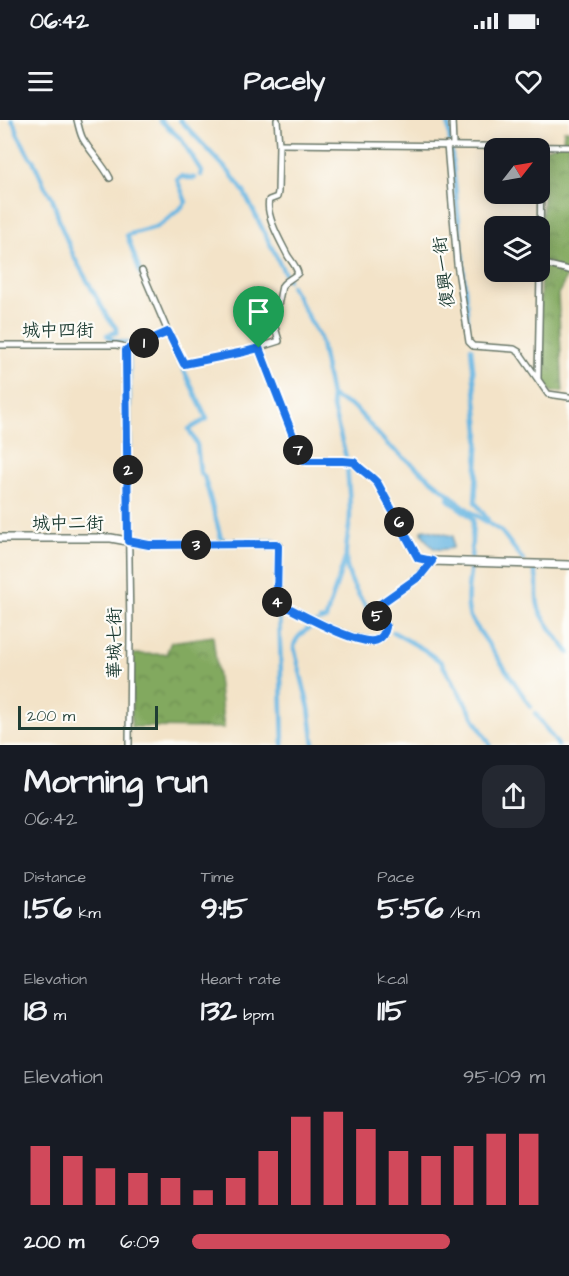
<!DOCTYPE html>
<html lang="en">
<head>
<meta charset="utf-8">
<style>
	body { margin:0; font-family:"Architects Daughter","LXGW WenKai TC",sans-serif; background:#242831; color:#f1f3f6; height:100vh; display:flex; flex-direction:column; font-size:22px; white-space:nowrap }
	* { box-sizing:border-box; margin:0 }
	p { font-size:20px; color:#9ea1a6 }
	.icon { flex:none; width:33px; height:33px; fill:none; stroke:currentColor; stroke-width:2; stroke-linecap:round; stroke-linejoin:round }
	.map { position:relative; height:625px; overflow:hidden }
	.panel { display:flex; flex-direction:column; background:#171b24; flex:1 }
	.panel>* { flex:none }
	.needle { width:39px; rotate:59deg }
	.buttons { position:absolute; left:484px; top:18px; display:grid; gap:12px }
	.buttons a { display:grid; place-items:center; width:66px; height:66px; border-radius:12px; background:#171b24; box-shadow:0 3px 15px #0003; font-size:30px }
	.scale { position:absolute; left:18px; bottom:15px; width:140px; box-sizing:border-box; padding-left:6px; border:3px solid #1f3d34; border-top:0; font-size:16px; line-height:21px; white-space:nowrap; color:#1f3d34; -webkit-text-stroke:4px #fdfcf7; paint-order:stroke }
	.pin { position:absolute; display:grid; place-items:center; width:51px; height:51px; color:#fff; margin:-62px -26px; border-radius:50% 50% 50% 0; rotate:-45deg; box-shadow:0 0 6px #0007 }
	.pin .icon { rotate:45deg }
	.km { position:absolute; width:30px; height:30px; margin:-15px; border-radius:50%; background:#222; color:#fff; font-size:16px; line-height:30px; text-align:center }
	.round { display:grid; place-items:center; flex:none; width:63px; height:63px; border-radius:18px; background:#242831 }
	.head { display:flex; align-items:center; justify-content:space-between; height:102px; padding:0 24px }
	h1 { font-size:33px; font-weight:800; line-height:45px }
	.metrics { display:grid; grid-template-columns:repeat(3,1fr); gap:9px; height:102px; padding:6px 24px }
	.metrics div { display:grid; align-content:center }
	.metrics b { font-size:30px; font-weight:800 }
	.metrics small { font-size:16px; font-weight:400 }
	.metrics p { font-size:16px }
	.chart { height:168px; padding:12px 24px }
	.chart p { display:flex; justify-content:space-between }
	.chart svg { width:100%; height:108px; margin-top:6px; stroke:#d1495b; stroke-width:6 }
	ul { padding:0 24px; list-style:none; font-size:20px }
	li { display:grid; grid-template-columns:96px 72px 1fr; align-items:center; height:45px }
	li i { height:15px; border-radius:8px; background:#d1495b }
	.status { display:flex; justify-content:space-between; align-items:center; height:42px; padding:0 30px; background:#171b24; direction:ltr }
	.status svg { height:16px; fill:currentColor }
	header { display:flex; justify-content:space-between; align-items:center; height:78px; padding:0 24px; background:#171b24; font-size:27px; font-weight:800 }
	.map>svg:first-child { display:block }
</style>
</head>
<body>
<div class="status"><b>06:42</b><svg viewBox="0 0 49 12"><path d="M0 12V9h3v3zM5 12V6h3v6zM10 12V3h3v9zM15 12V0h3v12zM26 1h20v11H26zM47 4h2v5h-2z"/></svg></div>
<header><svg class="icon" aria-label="menu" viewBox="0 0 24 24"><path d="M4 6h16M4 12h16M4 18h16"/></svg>Pacely<svg class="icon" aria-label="heart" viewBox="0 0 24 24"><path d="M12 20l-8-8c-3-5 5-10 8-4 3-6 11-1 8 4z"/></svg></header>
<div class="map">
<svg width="569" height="625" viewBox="0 0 569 625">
	<defs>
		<pattern id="forest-crowns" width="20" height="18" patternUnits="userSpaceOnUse" patternTransform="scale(1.5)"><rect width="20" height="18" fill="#82a95f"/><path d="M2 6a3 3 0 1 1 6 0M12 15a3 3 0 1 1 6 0" fill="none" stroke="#6a8b4f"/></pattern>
	</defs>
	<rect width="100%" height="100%" fill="#fdfcf7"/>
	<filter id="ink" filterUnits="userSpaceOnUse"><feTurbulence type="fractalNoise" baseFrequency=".0167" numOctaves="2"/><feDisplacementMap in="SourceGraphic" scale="12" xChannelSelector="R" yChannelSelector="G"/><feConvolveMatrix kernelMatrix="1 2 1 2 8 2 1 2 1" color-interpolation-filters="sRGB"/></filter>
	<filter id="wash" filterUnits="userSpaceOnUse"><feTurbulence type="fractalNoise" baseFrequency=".008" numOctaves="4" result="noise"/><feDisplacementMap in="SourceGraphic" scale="24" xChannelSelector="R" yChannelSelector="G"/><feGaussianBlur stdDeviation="1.35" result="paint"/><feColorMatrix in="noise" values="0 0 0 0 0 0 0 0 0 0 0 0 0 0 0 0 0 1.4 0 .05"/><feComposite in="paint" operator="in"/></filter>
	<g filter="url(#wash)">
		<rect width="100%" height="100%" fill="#f3e3c8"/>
		<g fill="url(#forest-crowns)" stroke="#50734a" stroke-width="1.5">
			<polygon points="564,10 569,10 569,150 562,167 558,174 563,272 551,272 538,253 544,29 563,22"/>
			<polygon points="213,516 224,608 131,607 133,534 166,534 171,522"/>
		</g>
		<path fill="#67b6e2" stroke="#437a8b" stroke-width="1.5" d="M424,409L453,416V428C434,432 431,429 422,413V411Z"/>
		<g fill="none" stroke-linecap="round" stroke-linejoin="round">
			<g stroke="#67b6e2" stroke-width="4.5">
				<polyline points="12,0 17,9 17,13 30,37 33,40 45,67 52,77 61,106 74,137 108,198 117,209 117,212 107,215 114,221 128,223 129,227"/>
				<polyline points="160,0 181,19 202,52 201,55"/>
				<polyline points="180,0 230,53 244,72 288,160"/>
				<polyline points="448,0 450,22"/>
				<polyline points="451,27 463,142"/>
				<polyline points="186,82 177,59 181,56 188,58 195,58"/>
				<polyline points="463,146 468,203"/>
				<polyline points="141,155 127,115 156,107 163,103 184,85"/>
				<polyline points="291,166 320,218 334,292 346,337"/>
				<polyline points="170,221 207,299 189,309 197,325 200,352 204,356 221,418 225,420 274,421 279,424"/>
				<polyline points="471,228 479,311 475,382 488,400"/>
				<polyline points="129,232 130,325"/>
				<polyline points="331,276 355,288 387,324 471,392 501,411 523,440"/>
				<path d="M347,344C348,361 350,378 350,395C350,409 345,423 346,437C346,461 364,485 379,502"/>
				<polyline points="449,375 448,379 450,381 470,396 473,400 471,439"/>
				<path d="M471,445C469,461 465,481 470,497L531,587"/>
				<path d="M533,448C540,460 535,472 538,485C540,498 561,521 569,533"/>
				<polyline points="279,487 283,625"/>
				<polyline points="320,500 326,499 327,494 345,439"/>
				<polyline points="393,512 423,529 441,542 490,625"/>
				<polyline points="535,593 558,625"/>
				<path d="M314,625L309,588L294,527C295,516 307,510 316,503"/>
			</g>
		</g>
	</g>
	<g filter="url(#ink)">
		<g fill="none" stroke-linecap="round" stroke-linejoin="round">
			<g stroke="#697768" stroke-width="8">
				<g id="minor">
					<path d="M77,0C79,7 80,14 83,19C91,33 103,44 110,58"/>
					<polyline points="452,0 453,25"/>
					<polyline points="279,24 569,27"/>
					<polyline points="447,25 457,144 469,222 473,226 514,229 519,232 548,274 569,277"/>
					<polyline points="540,143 541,27"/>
					<polyline points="540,143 569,150"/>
					<polyline points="142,151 168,212"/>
					<path d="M0,225H116L122,226L126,230L168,212L184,244L244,232L279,221L274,204L282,166C285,161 293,158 298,153C296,146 292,142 288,136C281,122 265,95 269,80L277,77L278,72L279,24L277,0"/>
					<path d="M259,228L302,339L307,341H343L354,342C361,351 371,356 378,364L418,438L432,441"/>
					<polyline points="126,230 130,510 129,625"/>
					<polyline points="538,258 540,152"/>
				</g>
			</g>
			<g stroke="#697768" stroke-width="10">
				<path id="tertiary" d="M0,418H111L149,425L276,424L278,426L277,482C298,492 353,523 374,521C381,520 385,513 386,507L374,490L376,487L420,456L432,441L569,445"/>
			</g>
			<use href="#minor" stroke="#fff" stroke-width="5"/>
			<use href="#tertiary" stroke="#fff" stroke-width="7"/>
		</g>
	</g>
	<g fill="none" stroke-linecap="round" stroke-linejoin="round" filter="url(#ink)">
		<g stroke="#fff" stroke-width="12">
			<path id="route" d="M168,212L184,244L244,232L259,228L302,339L307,341H343L354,342C361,351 372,356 378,364L418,438L432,441L420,456L376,487L374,491L386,507C385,513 381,520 374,521C353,524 298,492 277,482L278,426L276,424L149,425L128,421L126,230Z"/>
		</g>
		<use href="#route" stroke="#1a73e8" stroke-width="8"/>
	</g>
	<g text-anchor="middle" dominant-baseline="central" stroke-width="4.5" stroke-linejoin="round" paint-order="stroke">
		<g font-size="18" fill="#1f3d34" stroke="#fdfcf7">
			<text transform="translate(444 152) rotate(-97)">復興一街</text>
			<text x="58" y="210">城中四街</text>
			<text x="68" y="403">城中二街</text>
			<text transform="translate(114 523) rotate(-90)">華城七街</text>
		</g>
	</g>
</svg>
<div class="buttons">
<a><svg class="needle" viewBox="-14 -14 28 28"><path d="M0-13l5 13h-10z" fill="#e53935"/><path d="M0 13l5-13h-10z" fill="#9ea1a6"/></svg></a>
<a><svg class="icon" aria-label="layers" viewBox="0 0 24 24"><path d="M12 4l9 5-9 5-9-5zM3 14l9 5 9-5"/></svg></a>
</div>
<div class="scale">200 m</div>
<div class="pin" style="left:259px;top:228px;background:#1e9e55"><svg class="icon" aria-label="arrive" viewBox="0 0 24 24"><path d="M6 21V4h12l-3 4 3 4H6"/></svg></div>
<b class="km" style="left:144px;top:223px">1</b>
<b class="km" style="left:128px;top:350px">2</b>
<b class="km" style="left:196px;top:425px">3</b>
<b class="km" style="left:277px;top:482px">4</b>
<b class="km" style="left:377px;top:496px">5</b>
<b class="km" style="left:399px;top:402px">6</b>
<b class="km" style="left:298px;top:330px">7</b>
</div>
<section class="panel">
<div class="head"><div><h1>Morning run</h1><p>06:42</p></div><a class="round"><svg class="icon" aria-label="share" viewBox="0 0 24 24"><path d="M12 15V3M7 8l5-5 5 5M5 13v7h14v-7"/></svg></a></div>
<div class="metrics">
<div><p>Distance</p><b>1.56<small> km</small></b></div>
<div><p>Time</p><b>9:15</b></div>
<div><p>Pace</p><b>5:56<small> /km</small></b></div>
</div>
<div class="metrics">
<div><p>Elevation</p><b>18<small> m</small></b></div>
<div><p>Heart rate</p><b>132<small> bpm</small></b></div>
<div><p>kcal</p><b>115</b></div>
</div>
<div class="chart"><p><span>Elevation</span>95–109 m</p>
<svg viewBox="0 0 160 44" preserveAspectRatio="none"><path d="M5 44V20M15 44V24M25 44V29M35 44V31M45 44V33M55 44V38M65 44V33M75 44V22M85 44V8M95 44V6M105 44V13M115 44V22M125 44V24M135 44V20M145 44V15M155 44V15"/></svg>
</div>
<ul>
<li><b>200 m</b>6:09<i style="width:73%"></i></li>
</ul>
</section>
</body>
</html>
